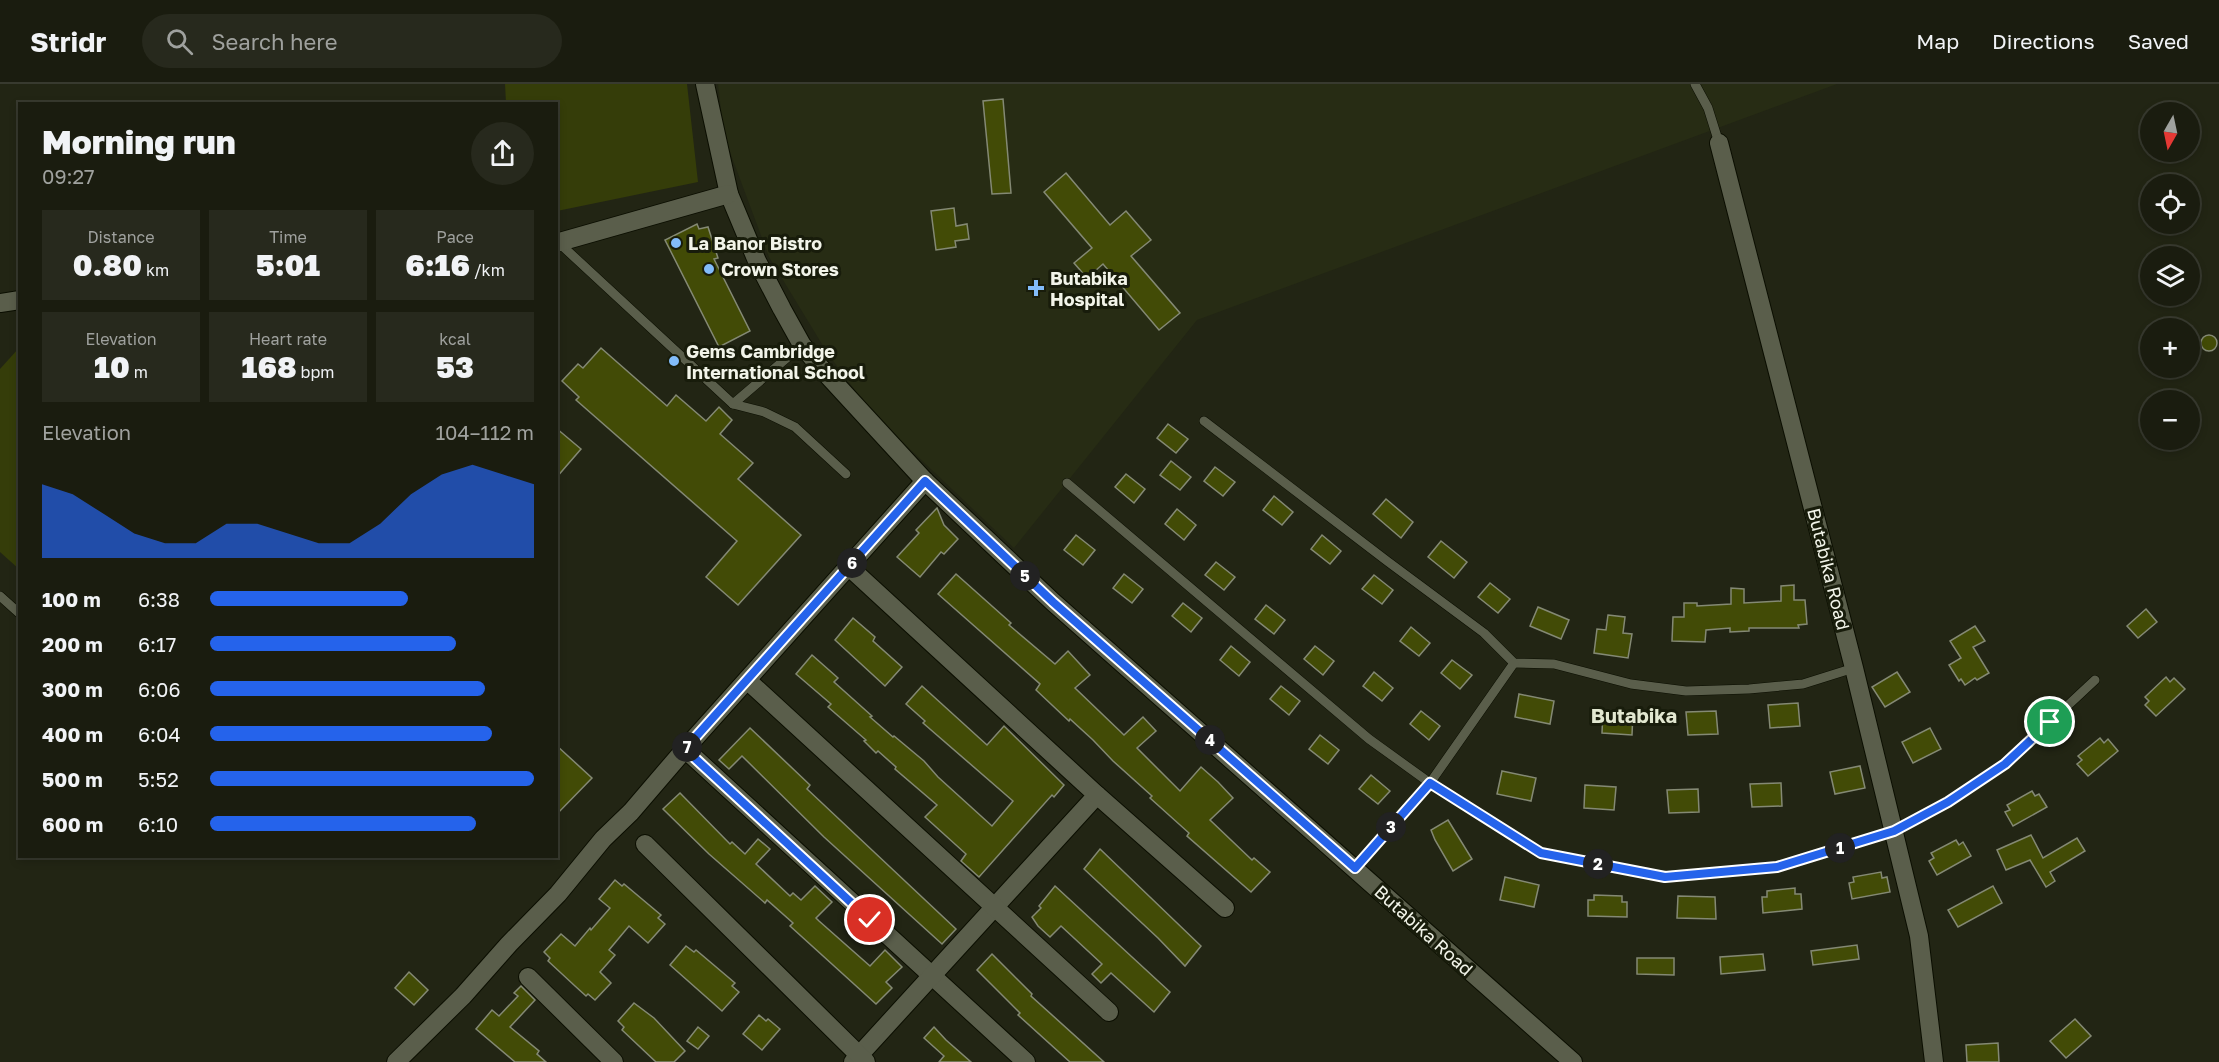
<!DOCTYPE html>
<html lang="en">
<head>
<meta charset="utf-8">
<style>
	body { margin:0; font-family:"Golos Text",sans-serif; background:#27291d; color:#f1f3f6; height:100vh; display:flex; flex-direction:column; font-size:22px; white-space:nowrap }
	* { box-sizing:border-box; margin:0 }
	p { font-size:20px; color:#9fa19e }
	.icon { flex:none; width:33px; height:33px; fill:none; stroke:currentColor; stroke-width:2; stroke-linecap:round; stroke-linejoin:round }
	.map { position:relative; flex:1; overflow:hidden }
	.sheet { position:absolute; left:18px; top:18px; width:540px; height:756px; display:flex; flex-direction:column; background:#1a1c0f; border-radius:0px; box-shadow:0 3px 9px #0003,0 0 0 2px #383a2f }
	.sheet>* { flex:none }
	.needle { width:39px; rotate:189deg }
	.controls { position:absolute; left:2140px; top:18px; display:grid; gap:12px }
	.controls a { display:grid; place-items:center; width:60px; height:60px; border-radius:50%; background:#1a1c0f; box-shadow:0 3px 9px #0003,0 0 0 2px #383a2f; font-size:30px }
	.pin { position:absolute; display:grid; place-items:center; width:51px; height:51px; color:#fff; margin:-26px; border:3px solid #fff; border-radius:50%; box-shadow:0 2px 6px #0007 }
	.km { position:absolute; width:30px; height:30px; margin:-15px; border-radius:50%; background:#222; color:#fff; font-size:16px; line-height:30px; text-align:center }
	.round { display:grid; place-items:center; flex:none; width:63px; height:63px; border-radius:32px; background:#27291d }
	.head { display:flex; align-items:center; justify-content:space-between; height:102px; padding:0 24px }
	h1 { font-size:33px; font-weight:800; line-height:45px }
	.figures { display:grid; grid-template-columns:repeat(3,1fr); gap:9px; height:102px; padding:6px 24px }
	.figures div { display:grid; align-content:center; border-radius:0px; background:#27291d; text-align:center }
	.figures b { font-size:30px; font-weight:800 }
	.figures small { font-size:16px; font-weight:400 }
	.figures p { font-size:16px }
	.chart { height:168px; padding:12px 24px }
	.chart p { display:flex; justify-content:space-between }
	.chart svg { width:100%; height:108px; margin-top:6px; fill:#2563eb; opacity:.7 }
	ul { padding:0 24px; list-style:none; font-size:20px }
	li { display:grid; grid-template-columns:96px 72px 1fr; align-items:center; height:45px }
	li i { height:15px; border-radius:8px; background:#2563eb }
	header { display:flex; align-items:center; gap:36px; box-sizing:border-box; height:84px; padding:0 30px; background:#1a1c0f; border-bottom:2px solid #383a2f }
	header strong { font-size:28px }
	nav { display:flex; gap:33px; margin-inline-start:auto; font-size:21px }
	.search { width:420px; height:54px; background:#27291d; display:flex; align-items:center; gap:15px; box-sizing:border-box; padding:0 21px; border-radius:33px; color:#9fa19e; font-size:22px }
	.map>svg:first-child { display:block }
</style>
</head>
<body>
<header>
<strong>Stridr</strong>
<div class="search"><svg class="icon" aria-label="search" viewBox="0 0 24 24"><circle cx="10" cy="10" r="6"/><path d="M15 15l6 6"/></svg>Search here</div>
<nav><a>Map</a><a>Directions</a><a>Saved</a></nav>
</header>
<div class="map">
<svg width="2219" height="978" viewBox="0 0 2219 978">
	<rect width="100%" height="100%" fill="#222514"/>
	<polygon fill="#272c14" points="718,0 1837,0 1197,236 1014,464 872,329 828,270 769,173 724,52"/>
	<g fill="#353d09">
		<polygon points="505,0 687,0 698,98 557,127 556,20 506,19"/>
		<polygon points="19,264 19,485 0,468 0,285"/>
	</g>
	<g fill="#424b06" stroke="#848974" stroke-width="1.5">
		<polygon points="1003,15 1011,109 992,110 983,17"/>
		<polygon points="1066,89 1110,141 1126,127 1151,156 1131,172 1180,229 1159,246 1103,180 1087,194 1074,179 1092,164 1044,108"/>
		<polygon points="954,124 956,142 967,140 969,155 955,157 956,163 936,166 931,127"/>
		<polygon points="697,140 699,145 708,143 718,174 714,175 750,247 719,263 665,156"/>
		<circle cx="2209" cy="259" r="8"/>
		<polygon points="601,264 667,322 676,311 706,337 719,323 732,336 720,350 753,379 738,395 801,451 738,521 706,493 737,457 576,316 579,313 562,297 578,280 583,284"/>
		<polygon points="1168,340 1188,355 1176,369 1157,354"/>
		<polygon points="556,344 581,365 556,394"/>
		<polygon points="1171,377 1191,393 1180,406 1160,391"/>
		<polygon points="1215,383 1235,398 1223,412 1204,397"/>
		<polygon points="1126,390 1145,405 1134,419 1115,403"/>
		<polygon points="1274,412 1293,428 1282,441 1263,426"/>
		<polygon points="1386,415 1413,438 1401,454 1373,430"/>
		<polygon points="937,424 944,441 958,455 944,470 941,468 920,493 897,473 919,449 916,446"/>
		<polygon points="1177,425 1196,441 1184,456 1165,440"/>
		<polygon points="1076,451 1095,466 1083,481 1064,466"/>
		<polygon points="1322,451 1341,467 1330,480 1311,465"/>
		<polygon points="1441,457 1467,478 1454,494 1428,473"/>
		<polygon points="1216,478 1235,493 1224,506 1205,491"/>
		<polygon points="956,490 1011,539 1009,541 1055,580 1068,567 1090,591 1075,604 1124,651 1143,633 1156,647 1137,664 1180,707 1201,683 1218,698 1233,714 1210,736 1252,776 1254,774 1270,788 1251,808 1187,752 1189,749 1150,714 1152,712 1113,677 1093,656 1070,635 1069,637 1036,606 1040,600 938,510"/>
		<polygon points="1124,490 1143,505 1132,519 1113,504"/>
		<polygon points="1374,491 1393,506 1382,520 1362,505"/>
		<polygon points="1490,499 1510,515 1498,529 1478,513"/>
		<polygon points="1794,501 1794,516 1805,516 1807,540 1798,541 1799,544 1749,544 1749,547 1730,548 1730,544 1706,546 1705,558 1672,557 1673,533 1684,533 1684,519 1697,519 1697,522 1731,520 1731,504 1744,505 1744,519 1781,517 1781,502"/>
		<polygon points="1183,519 1202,534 1191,548 1172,532"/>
		<polygon points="1266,521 1285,536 1274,550 1255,535"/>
		<polygon points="1538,523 1569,536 1561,555 1530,542"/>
		<polygon points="2146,525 2157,538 2138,554 2127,542"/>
		<polygon points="1608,531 1625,533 1623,549 1632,550 1628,574 1594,569 1597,545 1606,546"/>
		<polygon points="853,534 875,553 873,557 902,583 885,602 835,556"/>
		<polygon points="1975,542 1985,557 1973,563 1989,589 1977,596 1975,594 1965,601 1961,595 1959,597 1949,581 1961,574 1950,557"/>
		<polygon points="1411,543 1430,559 1419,572 1400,557"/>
		<polygon points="1231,562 1250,578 1239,592 1220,576"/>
		<polygon points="1315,562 1334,577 1323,591 1304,575"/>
		<polygon points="812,571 838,594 834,598 872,632 870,633 893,653 894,652 924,677 938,693 992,742 1013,717 923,639 925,637 906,620 922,602 987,661 1004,642 1064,701 1054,713 1052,711 979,793 961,777 966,770 925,733 937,721 895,685 896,683 878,667 876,669 864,657 866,656 828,623 831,620 796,590"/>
		<polygon points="1452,576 1472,591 1460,605 1441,589"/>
		<polygon points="1374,588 1393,604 1382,617 1363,602"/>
		<polygon points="1897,588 1910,608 1885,623 1872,603"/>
		<polygon points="2166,593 2170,598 2174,594 2185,605 2156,632 2145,621 2149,617 2145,613"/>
		<polygon points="1281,602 1300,617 1289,631 1270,615"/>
		<polygon points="1519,610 1554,617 1550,640 1515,633"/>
		<polygon points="1798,619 1800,642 1770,644 1768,621"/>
		<polygon points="1603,626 1633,628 1632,651 1602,649"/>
		<polygon points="1421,627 1440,642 1429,656 1410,640"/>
		<polygon points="1716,627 1718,650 1688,651 1686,628"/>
		<polygon points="750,644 810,701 807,705 956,845 942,860 824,753 742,672 729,685 719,676"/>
		<polygon points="1930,644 1941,665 1913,679 1902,658"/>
		<polygon points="1320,651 1339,666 1328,680 1309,665"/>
		<polygon points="2100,654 2104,659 2108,655 2118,667 2088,692 2077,680 2082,676 2078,672"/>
		<polygon points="556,661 592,694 556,731"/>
		<polygon points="1860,682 1865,704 1835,710 1830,688"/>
		<polygon points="1502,687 1536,694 1531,717 1497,710"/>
		<polygon points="1371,691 1390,707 1378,720 1359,705"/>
		<polygon points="1781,699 1782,722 1752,723 1750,700"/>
		<polygon points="1585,701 1616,703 1614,726 1584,724"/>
		<polygon points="1698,705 1699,728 1669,729 1667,706"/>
		<polygon points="2032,707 2035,712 2039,710 2047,723 2013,742 2005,728 2010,726 2007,721"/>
		<polygon points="680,709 730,760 732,758 745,770 758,755 770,765 756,780 790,812 793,809 801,816 815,802 832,818 816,834 819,837 870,882 885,866 902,883 886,898 892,904 876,920 790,842 793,839 767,816 765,819 709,770 663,725"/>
		<polygon points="1448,736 1472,775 1453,787 1435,756 1431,746"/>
		<polygon points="2031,751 2043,774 2077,754 2085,767 2050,788 2055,797 2046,803 2030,776 2006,786 1997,766"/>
		<polygon points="1956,756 1959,761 1963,758 1971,772 1937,791 1929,777 1934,774 1931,769"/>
		<polygon points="1100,765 1201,862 1185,882 1158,854 1084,785"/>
		<polygon points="1881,788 1882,794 1887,793 1890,808 1852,815 1849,799 1854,798 1853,793"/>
		<polygon points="1505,793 1539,801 1534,823 1500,816"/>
		<polygon points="615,796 622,802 624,800 661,831 658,834 665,840 648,859 629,842 609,866 615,871 600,888 611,899 595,916 588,910 586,912 575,902 548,877 550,874 544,868 561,850 575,862 590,844 591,846 610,824 599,815"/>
		<polygon points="1055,802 1170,908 1154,928 1111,889 1101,899 1092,890 1102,880 1061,842 1050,853 1038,842 1032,833 1041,824 1039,822"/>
		<polygon points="1993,802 2002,819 1958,843 1948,826"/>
		<polygon points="1795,804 1795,810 1801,810 1802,825 1763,829 1762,813 1767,813 1767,807"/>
		<polygon points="1594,811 1622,812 1622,818 1627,818 1627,833 1588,832 1588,816 1594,816"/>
		<polygon points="1678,812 1715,813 1716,835 1677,834"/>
		<polygon points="1857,861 1859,875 1813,881 1811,867"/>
		<polygon points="686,862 694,868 696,866 735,899 732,902 739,908 722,927 670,881"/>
		<polygon points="992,870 1032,910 1031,912 1104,978 1070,978 1018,931 1020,929 977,886"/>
		<polygon points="1763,870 1765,886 1721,890 1720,873"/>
		<polygon points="1637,874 1674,874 1674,891 1637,890"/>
		<polygon points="409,888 428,906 414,921 395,904"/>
		<polygon points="521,902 535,916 510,943 539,967 537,970 546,978 515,978 476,945 492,926 499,932 518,912 514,909"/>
		<polygon points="634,919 654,934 685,967 674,978 656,978 622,946 624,943 618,937"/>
		<polygon points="759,931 766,937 768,935 780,945 762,966 743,950"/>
		<polygon points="2075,935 2091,952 2066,974 2050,957"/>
		<polygon points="698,943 709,952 698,965 687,957"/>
		<polygon points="934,943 946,956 971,978 939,978 944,972 924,954"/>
		<polygon points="1998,959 1999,978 1967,978 1966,961"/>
	</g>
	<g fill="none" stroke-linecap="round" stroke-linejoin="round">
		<g stroke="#0b0e01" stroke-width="10">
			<g id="service">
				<polyline points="1695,0 1708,24 1719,59"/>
				<polyline points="558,158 733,320 764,328 795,343 846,390"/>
				<polyline points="733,320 802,261"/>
				<polyline points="1204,337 1387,477 1484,549 1514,579 1554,580 1631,600 1686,607 1749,605 1803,600 1854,584"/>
				<polyline points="1067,399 1369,655 1430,699 1541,769 1665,793 1777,783 1894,747 1948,718 2005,680 2095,596"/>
				<polyline points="0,512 20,530"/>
				<polyline points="1355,784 1430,699 1514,579"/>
			</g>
		</g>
		<g stroke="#0b0e01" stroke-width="20">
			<g id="minor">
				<polyline points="705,0 729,110 757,177 782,225 802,261 820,283 925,397 1053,518 1573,978"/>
				<polyline points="1719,59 1854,584 1919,852 1934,978"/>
				<polyline points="556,159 729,110"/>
				<polyline points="0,219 20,216"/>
				<polyline points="925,397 685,665 1026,978"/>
				<polyline points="848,482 1097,711 853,978"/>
				<polyline points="747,596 1109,928"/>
				<polyline points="1097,711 1225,824"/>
				<polyline points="645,760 866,978"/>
				<polyline points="528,893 614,978"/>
				<polyline points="396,978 463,912 509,860 558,810 603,755 631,728 685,665"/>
			</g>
		</g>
		<use href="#service" stroke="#5a5e4b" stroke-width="9"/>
		<use href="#minor" stroke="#5a5e4b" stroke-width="18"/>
	</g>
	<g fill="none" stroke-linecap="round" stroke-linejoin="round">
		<g stroke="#fff" stroke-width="12">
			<polyline id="route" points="870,836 685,665 925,397 1053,518 1355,784 1430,699 1541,769 1665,793 1777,783 1894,747 1948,718 2005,680 2050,638"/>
		</g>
		<use href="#route" stroke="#2563eb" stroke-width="8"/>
	</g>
	<g fill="#82bcfa" stroke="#181c0b" stroke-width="2">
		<circle cx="676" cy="159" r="6"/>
		<circle cx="709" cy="185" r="6"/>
		<path d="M1033 195h6v6h6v6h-6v6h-6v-6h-6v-6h6z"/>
		<circle cx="674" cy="277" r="6"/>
	</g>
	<g text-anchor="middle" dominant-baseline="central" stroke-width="6" stroke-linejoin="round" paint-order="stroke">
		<g font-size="18" font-weight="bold" fill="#f2f4e9" stroke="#181c0b" text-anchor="start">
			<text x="688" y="159">La Banor Bistro</text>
			<text x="721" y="185">Crown Stores</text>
			<text x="1050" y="194">Butabika<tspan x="1050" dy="21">Hospital</tspan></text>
			<text x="686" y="267">Gems Cambridge<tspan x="686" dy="21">International School</tspan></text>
		</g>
		<g font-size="18" fill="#f2f4e9" stroke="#181c0b">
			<text transform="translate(1829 485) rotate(76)">Butabika Road</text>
			<text transform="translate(1424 846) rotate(42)">Butabika Road</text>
		</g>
		<g font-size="20" font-weight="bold" fill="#e2e7d0" stroke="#181c0b">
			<text x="1634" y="631">Butabika</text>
		</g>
	</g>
</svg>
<div class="controls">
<a><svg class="needle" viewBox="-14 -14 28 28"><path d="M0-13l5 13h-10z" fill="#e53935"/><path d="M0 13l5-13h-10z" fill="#9fa19e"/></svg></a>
<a><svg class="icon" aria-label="locate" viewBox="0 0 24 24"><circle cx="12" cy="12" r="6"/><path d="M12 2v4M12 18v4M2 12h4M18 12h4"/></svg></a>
<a><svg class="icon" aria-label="layers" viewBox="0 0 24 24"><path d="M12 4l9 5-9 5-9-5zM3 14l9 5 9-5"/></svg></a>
<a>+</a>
<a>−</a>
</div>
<div class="pin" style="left:2050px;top:638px;background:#1e9e55"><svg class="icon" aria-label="arrive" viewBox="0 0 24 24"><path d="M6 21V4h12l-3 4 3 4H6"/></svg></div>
<div class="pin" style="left:870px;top:836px;background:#d93025"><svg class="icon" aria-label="check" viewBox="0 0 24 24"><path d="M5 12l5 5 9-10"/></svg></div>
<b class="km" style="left:1840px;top:764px">1</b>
<b class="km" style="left:1598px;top:780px">2</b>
<b class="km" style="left:1391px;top:743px">3</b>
<b class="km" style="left:1210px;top:656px">4</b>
<b class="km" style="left:1025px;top:492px">5</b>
<b class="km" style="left:852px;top:479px">6</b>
<b class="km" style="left:687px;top:663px">7</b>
<section class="sheet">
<div class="head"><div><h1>Morning run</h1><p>09:27</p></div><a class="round"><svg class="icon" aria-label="share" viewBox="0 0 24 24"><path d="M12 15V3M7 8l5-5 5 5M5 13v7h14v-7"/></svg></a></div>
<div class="figures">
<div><p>Distance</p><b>0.80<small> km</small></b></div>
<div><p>Time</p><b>5:01</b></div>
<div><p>Pace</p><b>6:16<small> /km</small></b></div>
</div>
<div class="figures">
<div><p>Elevation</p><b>10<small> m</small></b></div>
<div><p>Heart rate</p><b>168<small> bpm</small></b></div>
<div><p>kcal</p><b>53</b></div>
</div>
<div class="chart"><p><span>Elevation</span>104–112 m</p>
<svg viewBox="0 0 160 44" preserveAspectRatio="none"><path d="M0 44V14L10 18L20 26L30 34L40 38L50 38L60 30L70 30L80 34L90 38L100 38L110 30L120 18L130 10L140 6L150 10L160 14V44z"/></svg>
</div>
<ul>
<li><b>100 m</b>6:38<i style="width:61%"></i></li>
<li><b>200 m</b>6:17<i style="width:76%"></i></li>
<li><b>300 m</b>6:06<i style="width:85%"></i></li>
<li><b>400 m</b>6:04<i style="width:87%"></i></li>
<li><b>500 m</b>5:52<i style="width:100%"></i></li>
<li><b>600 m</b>6:10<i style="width:82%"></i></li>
</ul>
</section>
</div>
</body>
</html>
